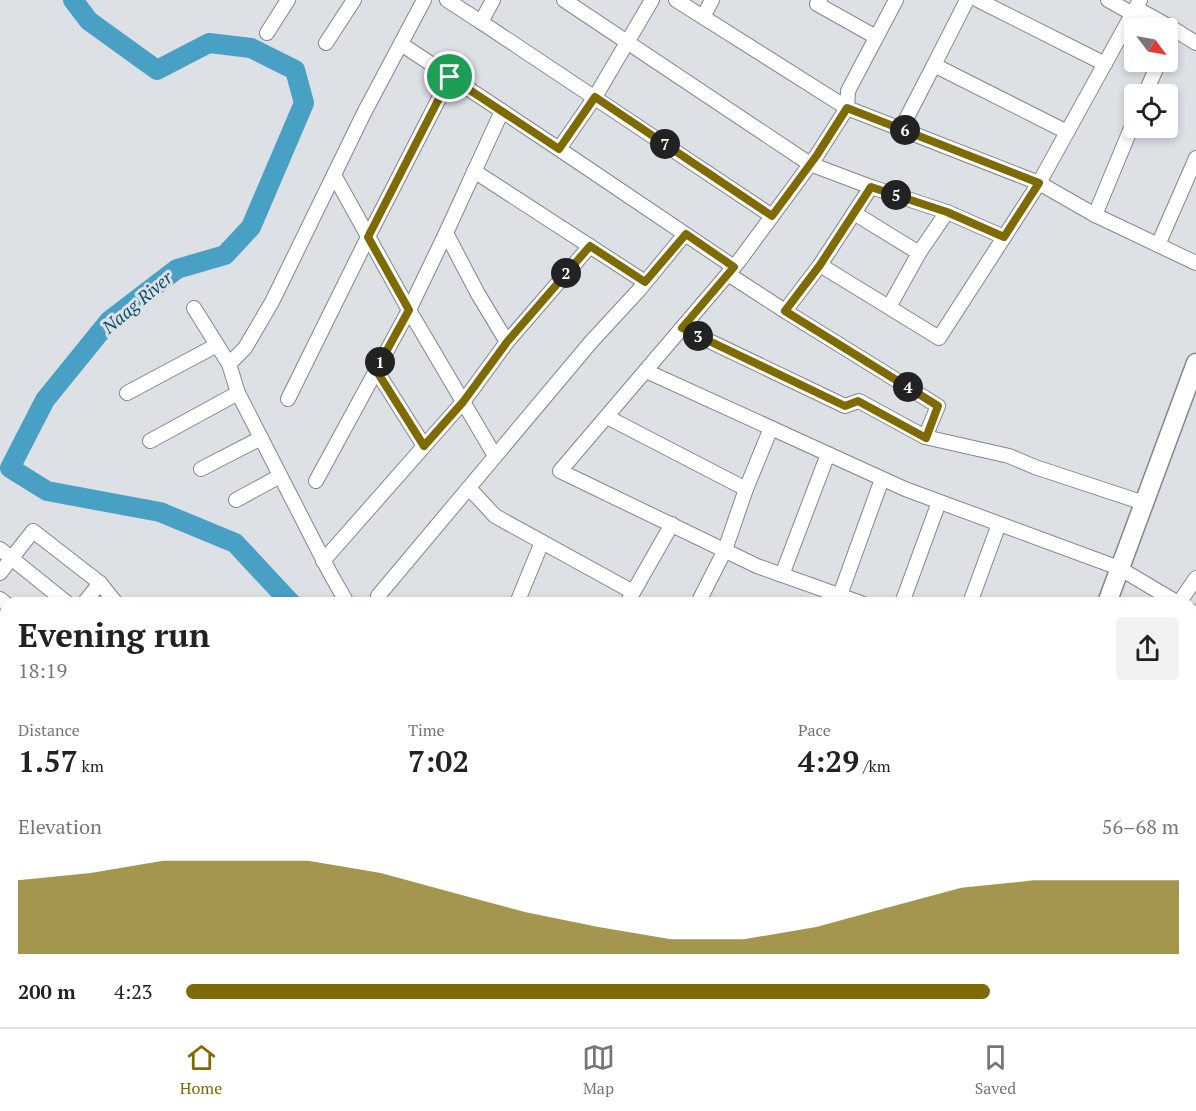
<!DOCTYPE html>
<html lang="en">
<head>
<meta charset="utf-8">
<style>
	body { margin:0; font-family:"PT Serif",serif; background:#f2f2f2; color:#222; height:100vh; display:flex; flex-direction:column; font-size:22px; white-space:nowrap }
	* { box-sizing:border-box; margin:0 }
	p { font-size:20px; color:#767676 }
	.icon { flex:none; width:33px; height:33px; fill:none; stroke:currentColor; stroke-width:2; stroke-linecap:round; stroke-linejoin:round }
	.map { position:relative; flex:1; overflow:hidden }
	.panel { position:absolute; left:0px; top:597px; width:1197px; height:430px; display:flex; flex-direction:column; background:#fff; border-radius:18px 18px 0 0; box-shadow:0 3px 9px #0003 }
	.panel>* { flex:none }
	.needle { width:39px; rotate:122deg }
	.tools { position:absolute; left:1124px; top:18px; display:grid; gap:12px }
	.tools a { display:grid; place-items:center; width:54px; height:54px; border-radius:6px; background:#fff; box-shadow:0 3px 9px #0003; font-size:30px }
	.pin { position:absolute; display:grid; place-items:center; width:51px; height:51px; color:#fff; margin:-26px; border:3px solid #fff; border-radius:50%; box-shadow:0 2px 6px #0007 }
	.km { position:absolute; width:30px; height:30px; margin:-15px; border-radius:50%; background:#222; color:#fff; font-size:16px; line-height:30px; text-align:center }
	.round { display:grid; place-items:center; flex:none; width:63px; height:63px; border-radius:6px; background:#f2f2f2 }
	.summary { display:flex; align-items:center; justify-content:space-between; height:102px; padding:0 18px }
	h1 { font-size:33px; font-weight:600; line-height:45px }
	.figures { display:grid; grid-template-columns:repeat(3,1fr); gap:9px; height:102px; padding:6px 18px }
	.figures div { display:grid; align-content:center }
	.figures b { font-size:30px; font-weight:600 }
	.figures small { font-size:16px; font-weight:400 }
	.figures p { font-size:16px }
	.chart { height:168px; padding:12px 18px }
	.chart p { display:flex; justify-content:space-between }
	.chart svg { width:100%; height:108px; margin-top:6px; fill:#7f6b05; opacity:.7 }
	ul { padding:0 18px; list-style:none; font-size:20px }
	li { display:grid; grid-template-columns:96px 72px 1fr; align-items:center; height:45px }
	li i { height:15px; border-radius:8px; background:#7f6b05 }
	.tab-bar { display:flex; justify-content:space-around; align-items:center; height:84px; border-top:2px solid #e0e0e0; background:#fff; font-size:16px; color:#767676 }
	.tab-bar a { display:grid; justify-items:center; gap:3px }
	.tab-bar .active { color:#7f6b05 }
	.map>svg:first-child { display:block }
</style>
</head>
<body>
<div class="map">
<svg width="1196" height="1027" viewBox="0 0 1196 1027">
	<rect width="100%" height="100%" fill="#dde0e5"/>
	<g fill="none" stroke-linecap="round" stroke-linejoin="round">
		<g stroke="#49a0c5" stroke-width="20">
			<polyline points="73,0 89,21 157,70 209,43 251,48 295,70 304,103 251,227 225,255 177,269 109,321 45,400 10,468 47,491 160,512 235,543 291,603"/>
			<polyline points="266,1027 268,1022"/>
		</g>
		<g stroke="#83868a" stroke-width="16">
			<g id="street">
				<polyline points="447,0 481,22"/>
				<polyline points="493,0 481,22 772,216"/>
				<polyline points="564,0 810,164 871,187 947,212 1004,237"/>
				<polyline points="652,0 595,97 559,149 734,267"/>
				<polyline points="676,0 847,108 1039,183 1095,215"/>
				<polyline points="820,0 817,4 876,37"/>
				<polyline points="967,0 934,65 1067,132"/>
				<polyline points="978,0 1105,64"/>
				<polyline points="1108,0 1133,14"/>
				<polyline points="1136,8 1172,28"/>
				<polyline points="703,17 712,0"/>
				<polyline points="267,33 288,0"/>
				<polyline points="1167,41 1172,28 1196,43"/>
				<polyline points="326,43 354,0"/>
				<polyline points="401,44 559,149"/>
				<polyline points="1145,94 1159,62"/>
				<polyline points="1134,121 1095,215 1196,263"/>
				<polyline points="901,129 934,65"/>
				<polyline points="474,171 645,282"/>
				<polyline points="334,175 409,310 495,456"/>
				<polyline points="854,213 919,253"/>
				<polyline points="446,233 478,294 507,342"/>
				<polyline points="1158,245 1196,158"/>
				<polyline points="820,265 871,187"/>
				<polyline points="728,274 785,311"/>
				<polyline points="889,307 919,253 947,212"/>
				<polyline points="194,308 229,364"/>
				<polyline points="682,328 845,406 859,401 925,437 938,406 785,311 820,265 939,338 1039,183 1140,0"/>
				<polyline points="376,370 424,446"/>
				<polyline points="646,371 905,489 1119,568 1178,603"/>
				<polyline points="127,393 217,345"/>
				<polyline points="288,399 368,237 450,77"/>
				<polyline points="607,417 746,489"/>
				<polyline points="925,437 1009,456 1035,467 1144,503"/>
				<polyline points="150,441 238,393"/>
				<polyline points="201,469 261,438"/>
				<polyline points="316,481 409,310 446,233 502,111"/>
				<polyline points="469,488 495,516 633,592"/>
				<polyline points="236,500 280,476"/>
				<polyline points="0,549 67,603"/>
				<polyline points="323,561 463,402 507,342 590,246"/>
				<polyline points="0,573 33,531 100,583 84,603"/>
				<polyline points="782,575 828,454"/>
				<polyline points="100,583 116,603"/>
				<polyline points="840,595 882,479"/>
				<polyline points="378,596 591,342 639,290 685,234"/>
				<polyline points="0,599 6,604"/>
				<polyline points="347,603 330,573 238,393 229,364 245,348 272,302 364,113 424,0"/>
				<polyline points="517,603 542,542"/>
				<polyline points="627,603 672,524"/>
				<polyline points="698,603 725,550 746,489 771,428"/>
				<polyline points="861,603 757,566 560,471 739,261 817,155 847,108 848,91 896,0"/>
				<polyline points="902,603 939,502"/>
				<polyline points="970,603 999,524"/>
				<polyline points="1179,603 1196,578"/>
				<polyline points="1191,611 1196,614"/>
				<polyline points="0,647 6,652"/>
				<polyline points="1191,671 1196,674"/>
				<polyline points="0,696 6,690"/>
				<polyline points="1191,725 1196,717"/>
				<polyline points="0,750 6,745"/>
				<polyline points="0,801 6,796"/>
				<polyline points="1191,814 1196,817"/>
				<polyline points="0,848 6,856"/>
				<polyline points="0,914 6,921"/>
				<polyline points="1191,939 1196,943"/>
				<polyline points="0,959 6,954"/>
				<polyline points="0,978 6,985"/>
				<polyline points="38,1022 43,1027"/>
				<polyline points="94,1022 99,1027"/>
				<polyline points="150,1022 155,1027"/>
				<polyline points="334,1022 336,1027"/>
				<polyline points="374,1022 375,1027"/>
				<polyline points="416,1022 418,1027"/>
				<polyline points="466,1022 468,1027"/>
				<polyline points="553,1022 561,1027"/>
				<polyline points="669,1022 677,1027"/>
				<polyline points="778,1022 786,1027"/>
				<polyline points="905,1022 913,1027"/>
				<polyline points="1060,1022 1067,1027"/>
				<polyline points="1143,1022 1150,1027"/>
				<polyline points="205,1027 206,1022"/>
				<polyline points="929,1027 932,1022"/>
			</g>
		</g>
		<g stroke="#83868a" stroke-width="21">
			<g id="secondary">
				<polyline points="1107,603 1196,363"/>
				<polyline points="1000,1027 1002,1022"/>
			</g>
		</g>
		<use href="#street" stroke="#fff" stroke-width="14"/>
		<use href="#secondary" stroke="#fff" stroke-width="18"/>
	</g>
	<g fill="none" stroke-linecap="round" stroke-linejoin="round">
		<g stroke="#fff" stroke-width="12">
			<polygon id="route" points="450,77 559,149 595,97 772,216 817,155 847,108 1039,183 1004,237 947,212 871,187 820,265 785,311 938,406 926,438 858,401 845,406 682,328 734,267 686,234 645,282 590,246 507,342 463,402 424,446 376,370 409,310 368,237"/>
		</g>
		<use href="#route" stroke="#7f6b05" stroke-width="8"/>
	</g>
	<g text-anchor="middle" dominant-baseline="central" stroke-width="6" stroke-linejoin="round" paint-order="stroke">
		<g font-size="18" font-style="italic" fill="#07516c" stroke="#dde0e5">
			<text transform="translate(137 302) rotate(-40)">Naag River</text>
		</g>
	</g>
</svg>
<div class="tools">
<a><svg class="needle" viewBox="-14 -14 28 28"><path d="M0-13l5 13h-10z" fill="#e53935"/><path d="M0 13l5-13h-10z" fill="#767676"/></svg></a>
<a><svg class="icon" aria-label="locate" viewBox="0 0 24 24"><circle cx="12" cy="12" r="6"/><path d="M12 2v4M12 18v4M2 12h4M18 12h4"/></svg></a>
</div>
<div class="pin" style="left:450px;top:77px;background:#1e9e55"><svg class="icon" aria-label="arrive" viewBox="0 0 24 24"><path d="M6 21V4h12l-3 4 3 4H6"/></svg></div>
<b class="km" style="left:380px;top:362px">1</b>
<b class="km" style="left:566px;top:273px">2</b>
<b class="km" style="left:698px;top:336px">3</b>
<b class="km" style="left:908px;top:387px">4</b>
<b class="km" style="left:896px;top:195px">5</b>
<b class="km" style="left:905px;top:130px">6</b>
<b class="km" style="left:665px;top:144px">7</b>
<section class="panel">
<div class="summary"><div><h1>Evening run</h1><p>18:19</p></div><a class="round"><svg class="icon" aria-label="share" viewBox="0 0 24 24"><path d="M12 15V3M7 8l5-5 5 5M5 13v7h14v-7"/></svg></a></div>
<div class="figures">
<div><p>Distance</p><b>1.57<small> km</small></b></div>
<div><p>Time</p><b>7:02</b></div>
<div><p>Pace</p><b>4:29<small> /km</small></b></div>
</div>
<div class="chart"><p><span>Elevation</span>56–68 m</p>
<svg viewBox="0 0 160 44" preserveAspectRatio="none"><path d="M0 44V14L10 11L20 6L30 6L40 6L50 11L60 19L70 27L80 33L90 38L100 38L110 33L120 25L130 17L140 14L150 14L160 14V44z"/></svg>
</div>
<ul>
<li><b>200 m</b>4:23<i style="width:81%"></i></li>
</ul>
</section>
</div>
<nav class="tab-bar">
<a class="active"><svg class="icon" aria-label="home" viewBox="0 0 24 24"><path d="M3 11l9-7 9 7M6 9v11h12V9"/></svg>Home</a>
<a><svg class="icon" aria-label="map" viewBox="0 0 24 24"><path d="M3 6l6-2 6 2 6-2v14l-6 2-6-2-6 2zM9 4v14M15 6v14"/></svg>Map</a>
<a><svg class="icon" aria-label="saved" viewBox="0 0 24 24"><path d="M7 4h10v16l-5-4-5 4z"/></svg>Saved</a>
</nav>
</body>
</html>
